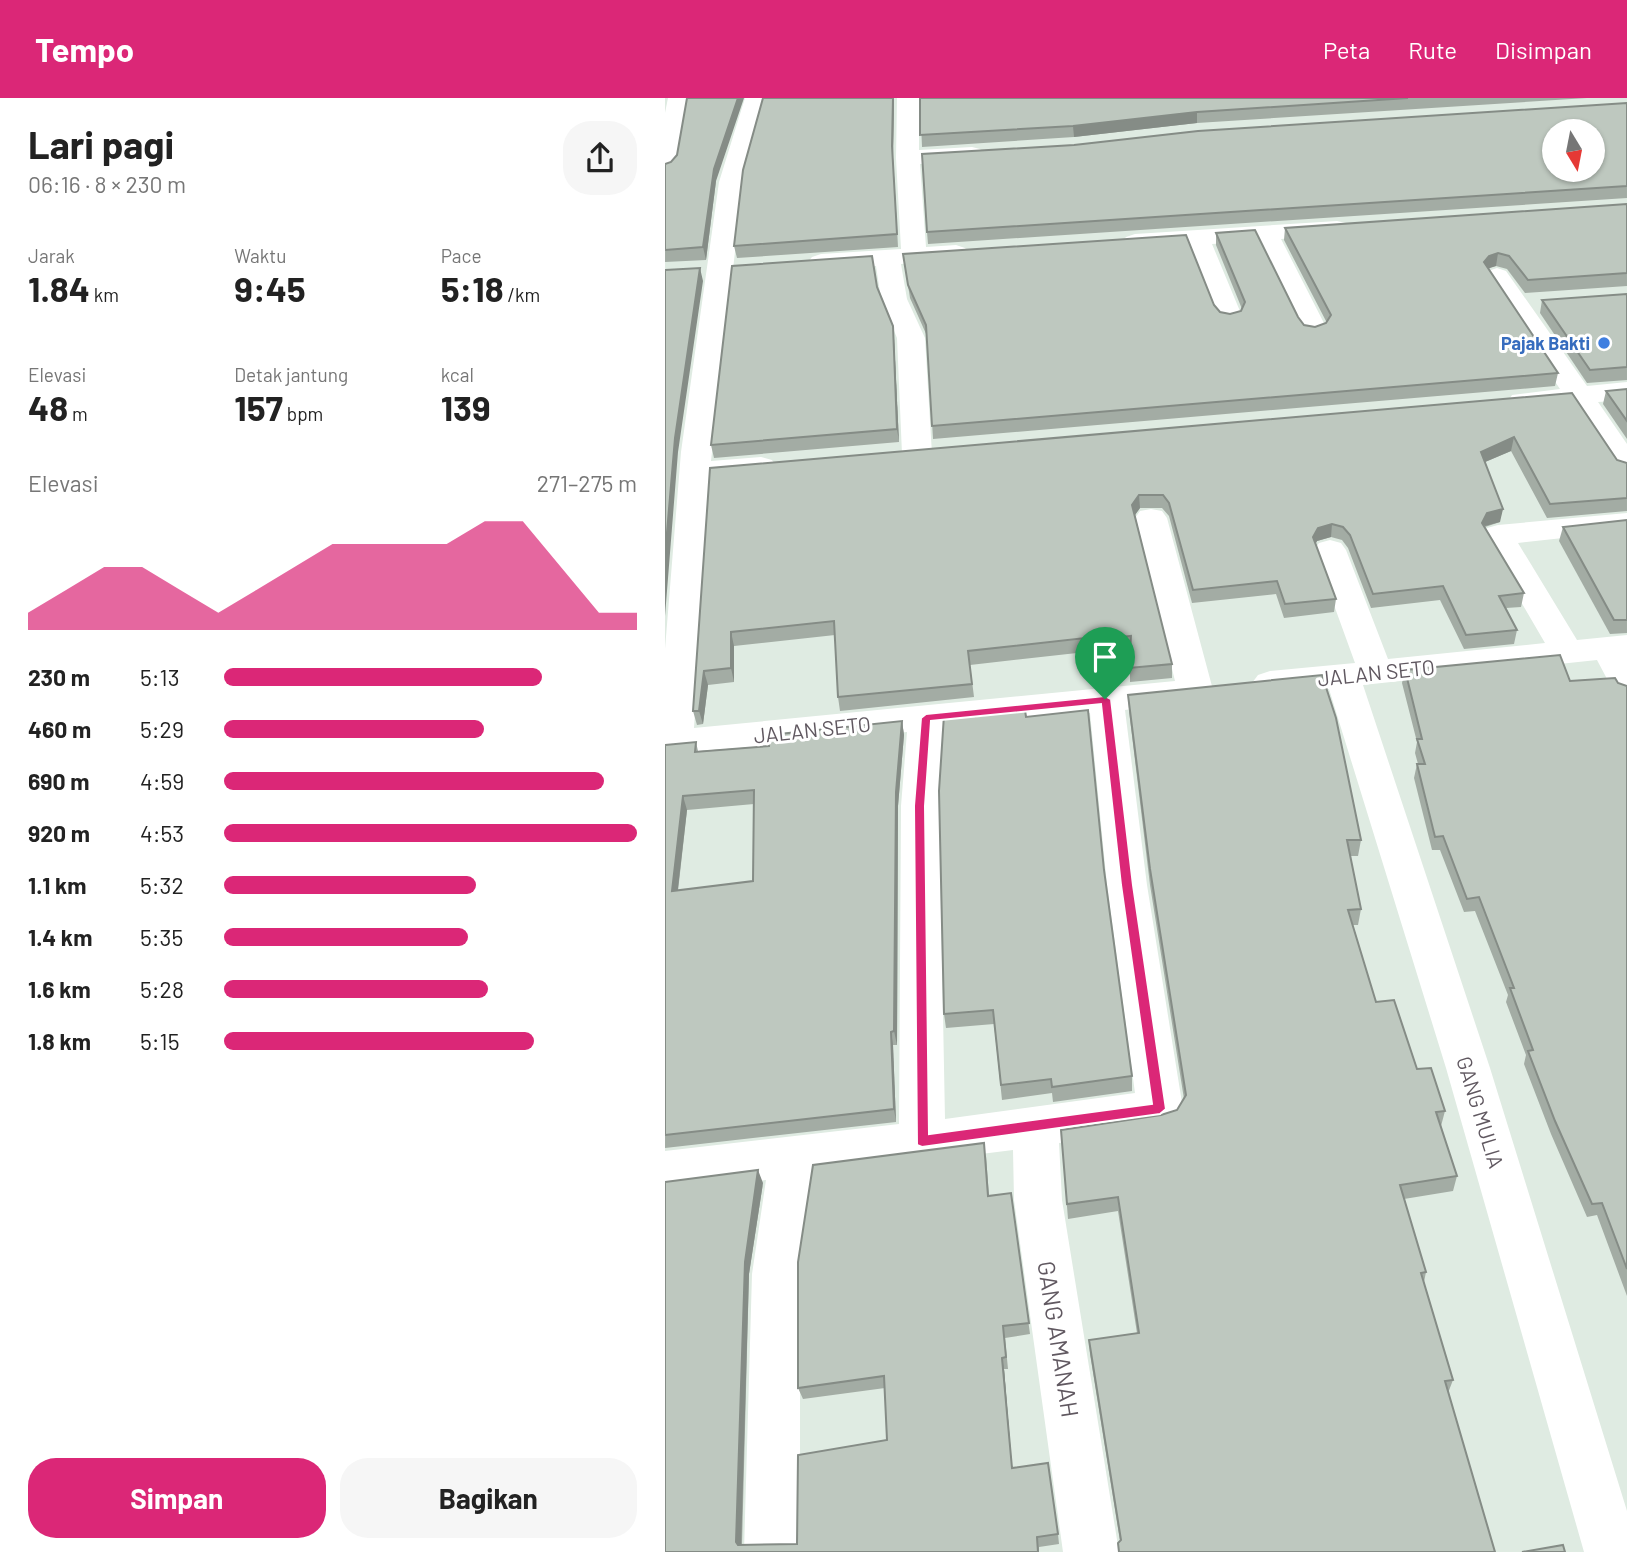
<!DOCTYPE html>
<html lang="id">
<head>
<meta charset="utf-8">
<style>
	body { margin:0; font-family:Barlow,sans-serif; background:#f6f6f6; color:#222; height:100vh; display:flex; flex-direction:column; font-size:26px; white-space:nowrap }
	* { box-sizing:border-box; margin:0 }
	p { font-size:23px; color:#767676 }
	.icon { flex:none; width:38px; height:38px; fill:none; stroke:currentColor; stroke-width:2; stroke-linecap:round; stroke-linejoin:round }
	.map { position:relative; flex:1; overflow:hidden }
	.sheet { display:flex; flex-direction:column; background:#fff; width:665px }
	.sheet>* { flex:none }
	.needle { width:46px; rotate:170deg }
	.buttons { position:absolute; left:877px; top:21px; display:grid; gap:14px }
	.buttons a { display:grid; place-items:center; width:63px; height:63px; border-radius:50%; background:#fff; box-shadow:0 2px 5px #0004; font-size:35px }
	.pin { position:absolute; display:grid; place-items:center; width:60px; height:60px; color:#fff; margin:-72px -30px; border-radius:50% 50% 50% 0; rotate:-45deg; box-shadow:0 0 7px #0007 }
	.pin .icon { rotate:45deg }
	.round { display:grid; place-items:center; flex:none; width:74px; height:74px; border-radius:28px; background:#f6f6f6 }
	.overview { display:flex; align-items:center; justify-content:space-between; height:119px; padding:0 28px }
	h1 { font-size:38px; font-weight:700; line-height:52px }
	.stats { display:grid; grid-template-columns:repeat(3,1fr); gap:10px; height:119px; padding:7px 28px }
	.stats div { display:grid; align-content:center }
	.stats b { font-size:35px; font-weight:700 }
	.stats small { font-size:19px; font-weight:400 }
	.stats p { font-size:19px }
	.chart { height:196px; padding:14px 28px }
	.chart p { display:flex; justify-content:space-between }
	.chart svg { width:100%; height:126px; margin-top:7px; fill:#db2777; opacity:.7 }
	.primary-button { display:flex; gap:14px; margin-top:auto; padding:14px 28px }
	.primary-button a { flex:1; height:80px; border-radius:28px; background:#db2777; color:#fff; font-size:28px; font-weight:700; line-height:80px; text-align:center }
	.primary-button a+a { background:#f6f6f6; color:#222 }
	ul { padding:0 28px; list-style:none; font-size:23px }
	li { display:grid; grid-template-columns:112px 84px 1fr; align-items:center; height:52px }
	li i { height:18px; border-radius:9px; background:#db2777 }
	header { display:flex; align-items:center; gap:42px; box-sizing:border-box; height:98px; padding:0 35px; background:#db2777; color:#fff }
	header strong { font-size:33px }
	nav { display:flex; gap:38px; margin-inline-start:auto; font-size:24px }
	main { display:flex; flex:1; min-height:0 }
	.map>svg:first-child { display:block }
</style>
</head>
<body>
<header>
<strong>Tempo</strong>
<nav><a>Peta</a><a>Rute</a><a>Disimpan</a></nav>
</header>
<main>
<section class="sheet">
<div class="overview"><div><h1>Lari pagi</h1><p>06:16 · 8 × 230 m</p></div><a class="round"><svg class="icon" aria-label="share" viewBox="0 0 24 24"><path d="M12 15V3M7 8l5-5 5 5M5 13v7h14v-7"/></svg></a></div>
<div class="stats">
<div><p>Jarak</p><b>1.84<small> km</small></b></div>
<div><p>Waktu</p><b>9:45</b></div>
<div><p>Pace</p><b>5:18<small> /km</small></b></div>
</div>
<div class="stats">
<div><p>Elevasi</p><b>48<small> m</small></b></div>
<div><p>Detak jantung</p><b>157<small> bpm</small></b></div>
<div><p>kcal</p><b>139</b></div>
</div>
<div class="chart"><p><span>Elevasi</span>271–275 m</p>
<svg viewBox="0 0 160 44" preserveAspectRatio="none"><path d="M0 44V38L10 30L20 22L30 22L40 30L50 38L60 30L70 22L80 14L90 14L100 14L110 14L120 6L130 6L140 22L150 38L160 38V44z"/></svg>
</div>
<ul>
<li><b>230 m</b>5:13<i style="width:77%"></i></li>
<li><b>460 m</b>5:29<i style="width:63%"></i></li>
<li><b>690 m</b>4:59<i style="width:92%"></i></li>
<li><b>920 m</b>4:53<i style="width:100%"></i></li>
<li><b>1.1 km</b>5:32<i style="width:61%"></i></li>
<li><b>1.4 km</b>5:35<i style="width:59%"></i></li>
<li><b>1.6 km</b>5:28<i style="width:64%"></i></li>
<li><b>1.8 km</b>5:15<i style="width:75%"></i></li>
</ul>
<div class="primary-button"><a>Simpan</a><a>Bagikan</a></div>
</section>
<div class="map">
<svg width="962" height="1454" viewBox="0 0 962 1454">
	<rect width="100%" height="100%" fill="#dfebe2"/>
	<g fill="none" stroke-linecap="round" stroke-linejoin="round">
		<g fill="#fff" fill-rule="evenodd">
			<polygon points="3,0 25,0 12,69 8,74 0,76 0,15"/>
			<path d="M80,0H103L99,5L78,84L46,363L96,359L107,362L111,368L107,374L46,381L29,630L510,583L470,420L475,413L486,411L497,413L502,420L548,592L543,600L460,612L482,787L518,1011L511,1025L495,1030L394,1045L397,1102L454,1454H398L349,1102L348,1052L149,1077L135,1176V1454H79L87,1176L101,1082L0,1095V1053L234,1026L236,708L242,634L0,659V551L16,354L54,84ZM425,615L442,787L470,995L280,1021L274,708L278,630Z"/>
			<polygon points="232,0 254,0 254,52 307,49 315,51 318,56 315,61 307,63 255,66 261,149 291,147 300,150 304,155 300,160 236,166 242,201 260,240 267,356 263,362 252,365 241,362 237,356 232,240 216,201 211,168 156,172 147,169 143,164 147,159 156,156 236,151 231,60"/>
			<polygon points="672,123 681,125 684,130 681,135 616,141 662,231 658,237 648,239 638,237 634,231 592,143 547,146 577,218 573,224 564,226 555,224 551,218 523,148 470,152 461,149 457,144 461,139 470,136"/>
			<polygon points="832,170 841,173 922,288 962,284 962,302 933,304 962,346 962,377 951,374 906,307 857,312 847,309 843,303 847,297 895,291 819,178 823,173"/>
			<polygon points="962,415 962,433 853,445 912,542 962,537 962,600 950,596 932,562 698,587 825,970 962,1413 962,1454 919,1454 781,970 664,591 605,597 593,593 587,585 593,577 605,573 690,565 649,452 654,445 665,442 676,445 681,452 723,561 880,545 817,437 822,430 833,427"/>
		</g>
	</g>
	<g fill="#a3aca4" fill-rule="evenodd">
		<polygon points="98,0 229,0 228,60 233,149 72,160 69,148"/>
		<polygon points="255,0 922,0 532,25 409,39 257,49"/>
		<polygon points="962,5 962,100 263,146 262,134 409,47"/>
		<polygon points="0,66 51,83 41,162 0,164"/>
		<polygon points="962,106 962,188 860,195 842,171 831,168 823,170 893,275 890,288 268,341 262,238 245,200 238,156 549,207 555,214 565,216 576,213 577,211 551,147 551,135 639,227 650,229 662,225 619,142 620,130"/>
		<polygon points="212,189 228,228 229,241 234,344 49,360 46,347"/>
		<polygon points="962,196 962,282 922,285 875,215 877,202"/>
		<polygon points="962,291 962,341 938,306 941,293"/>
		<polygon points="907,295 952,362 962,365 962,413 882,420 846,353 820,364 835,424 820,429 859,495 856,509 841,510 852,532 849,546 799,551 775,502 706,510 683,450 677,442 666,439 652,443 650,446 671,501 669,514 619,520 611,496 527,505 504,418 497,410 475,410 470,417 507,566 507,580 465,584 465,552 431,556 430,553 305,567 309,599 175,613 173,599 170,537 69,548 69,584 43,587 38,626 32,627 28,613 45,370"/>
		<polygon points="962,422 962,535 945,536 894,443 898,429"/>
		<polygon points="740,572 905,583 953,585 962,588 962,1198 932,1117 922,1119 886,1036 859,966 861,957 841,904 843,897 810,813 799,814 775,752 767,752 749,680 752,666 753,666 750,655 752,644 737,585"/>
		<polygon points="463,597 696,742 693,758 685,758 696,811 693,827 688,827 711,904 752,971 780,1013 776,1028 792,1078 788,1093 739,1101 761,1174 759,1184 788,1282 783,1295 830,1454 454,1454 453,1445 455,1443 425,1256 424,1242 472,1235 453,1113 403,1121 396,1032 496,1017 512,1012 519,1001 485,787 464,613"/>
		<polygon points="311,618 361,619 439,772 467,978 467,993 388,1004 387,995 337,1002 329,926 281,930 279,916"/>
		<path d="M237,623L239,637L233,708L232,947H228L231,1024L0,1050V647L31,644L33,653L104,648ZM89,706L88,783L13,793L22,712Z"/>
		<polygon points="321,1058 324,1098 346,1095 365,1236 340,1240 343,1271 339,1271 347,1370 393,1436 394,1446 374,1449 374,1454 0,1454 98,1085 84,1176 77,1447 132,1446 222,1342 220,1290 138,1301 133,1290"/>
	</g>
	<g fill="#858c86">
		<polygon points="73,0 79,0 51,83 41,162 38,149 49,71"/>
		<polygon points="228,0 229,0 228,60 233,149 227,48"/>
		<polygon points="532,14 532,25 409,39 408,28"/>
		<polygon points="833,155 831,168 822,171 819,164 824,158"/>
		<polygon points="35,170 38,183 13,354 0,518 0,458 10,340"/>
		<polygon points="228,228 229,241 234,344 232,331"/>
		<polygon points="849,339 846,353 813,367 816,354"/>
		<polygon points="474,397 475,410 467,421 467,407"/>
		<polygon points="838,411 835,424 820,428 817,425 822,415"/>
		<polygon points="667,426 666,439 652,443 647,453 648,439 653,430"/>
		<polygon points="66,534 69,548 69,584 66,570"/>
		<polygon points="39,573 43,587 38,626 34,613"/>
		<polygon points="237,623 239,637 233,708 232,947 229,933 231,694"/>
		<polygon points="18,698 22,712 11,807 7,793"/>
		<polygon points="226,934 228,947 231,1024 229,1011"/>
		<polygon points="93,1072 98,1085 84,1176 76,1454 71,1444 80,1164"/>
		<polygon points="337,1260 339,1271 348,1381"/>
	</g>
	<g fill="#bec8bf" stroke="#858c86" stroke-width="2" fill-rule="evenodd">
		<polygon points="22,0 73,0 49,71 38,149 0,152 0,66 6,64 12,57"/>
		<polygon points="98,0 228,0 227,48 232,136 69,148 78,72"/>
		<polygon points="255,0 743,0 532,14 408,28 255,37"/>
		<path d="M962,5V88L262,134L257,56L409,47L533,33ZM889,33H928V72H889Z"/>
		<polygon points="962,106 962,175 863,182 844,158 833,155 824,158 819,164 893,275 267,328 261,227 243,187 238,156 521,137 549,207 555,214 565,216 576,213 580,204 551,135 590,132 633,219 639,227 650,229 661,225 666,217 620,130"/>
		<polygon points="207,158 212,189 228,228 232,331 46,347 67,168"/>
		<polygon points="35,170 10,340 0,458 0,172"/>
		<polygon points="962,196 962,269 925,272 877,202"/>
		<polygon points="962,291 962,323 941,293"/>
		<polygon points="907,295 952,362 962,365 962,400 885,406 849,339 816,354 838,411 822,415 817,425 859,495 834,498 852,532 801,537 778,488 708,496 685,437 678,429 667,426 653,430 648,439 671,501 620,506 612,483 528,492 504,405 498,397 474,397 467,407 507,566 464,570 466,538 430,542 429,539 303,553 307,586 173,599 169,523 66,534 66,570 39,573 34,613 28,613 45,370"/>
		<polygon points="962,422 962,522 949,522 898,429"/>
		<polygon points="895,557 905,583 950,580 953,585 962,588 962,1171 937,1105 927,1106 890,1023 863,953 868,952 845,890 849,890 814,799 802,801 778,738 770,739 752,666 760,666 752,641 757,641 740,572"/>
		<polygon points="657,577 671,620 696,742 682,742 696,811 683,812 711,904 729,902 752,971 766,970 780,1013 771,1014 792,1078 735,1087 761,1174 756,1175 788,1282 780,1283 830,1454 454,1454 453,1445 456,1442 424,1242 474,1235 453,1099 402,1106 396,1032 496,1017 512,1012 521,997 485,771 463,597"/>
		<polygon points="360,612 361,619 423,612 439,772 467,978 387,989 386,981 336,987 328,912 279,916 274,693 279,617 311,614 311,618"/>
		<path d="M237,623L231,694L229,933L226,934L229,1011L0,1037V647L31,644L30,654L104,648L105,637ZM89,692L88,783L7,793L18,698Z"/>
		<polygon points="319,1045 323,1098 346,1095 364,1225 338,1228 341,1259 337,1260 347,1370 383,1365 393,1436 372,1439 373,1454 0,1454 0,1084 93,1072 80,1164 71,1444 73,1447 132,1446 133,1357 222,1342 219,1278 133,1290 133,1164 148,1067"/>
		<polygon points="898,1447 900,1454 857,1454"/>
	</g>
	<path fill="#db2777" stroke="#fff" stroke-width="2" fill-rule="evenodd" d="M440,598L446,601L468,787L501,1011L495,1016L257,1049L252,1047L249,708L256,620L261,616ZM436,606L456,787L487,1006L264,1036L260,708L266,623Z"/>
	<circle fill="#3f7fe0" stroke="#fff" stroke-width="2.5" cx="939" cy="245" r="7"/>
	<g text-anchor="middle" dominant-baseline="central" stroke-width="6" stroke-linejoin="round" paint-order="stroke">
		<g font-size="18" font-weight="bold" fill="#366cbe" stroke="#fff" text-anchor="end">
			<text x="925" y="245">Pajak Bakti</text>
		</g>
		<g font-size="21" fill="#605860" stroke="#fff">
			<text transform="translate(711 574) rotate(-6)">JALAN SETO</text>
			<text transform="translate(147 631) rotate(-6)">JALAN SETO</text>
			<text transform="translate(816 1014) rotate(73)">GANG MULIA</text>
		</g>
		<g font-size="24" fill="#605860" stroke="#fff">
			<text transform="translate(394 1241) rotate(81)">GANG AMANAH</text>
		</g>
	</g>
</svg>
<div class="buttons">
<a><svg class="needle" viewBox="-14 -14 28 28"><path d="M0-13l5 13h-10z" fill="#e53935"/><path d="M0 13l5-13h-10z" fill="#767676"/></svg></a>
</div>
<div class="pin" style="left:440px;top:601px;background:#1e9e55"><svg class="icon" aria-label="arrive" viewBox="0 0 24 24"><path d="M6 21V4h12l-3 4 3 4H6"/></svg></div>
</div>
</main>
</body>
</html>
